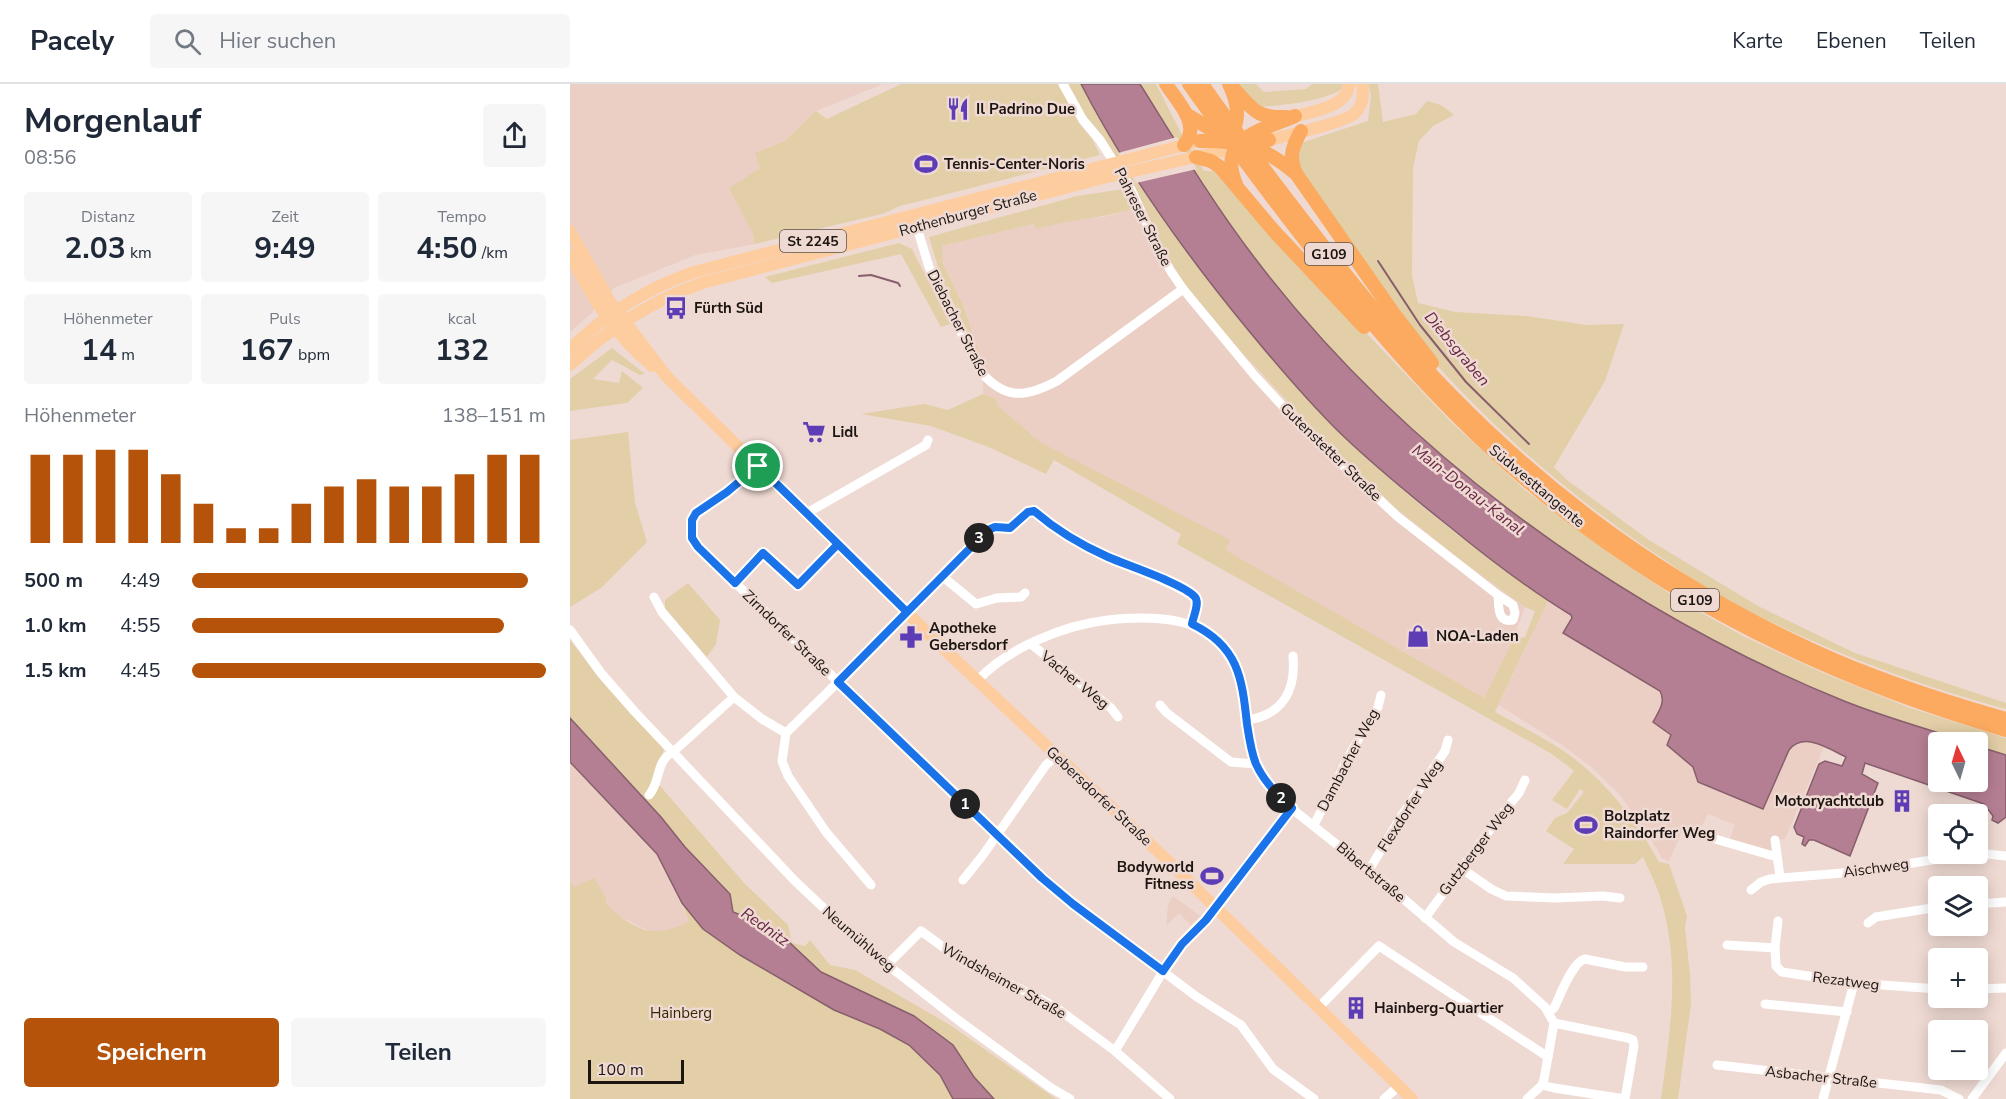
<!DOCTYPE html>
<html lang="de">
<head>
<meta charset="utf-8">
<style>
	body { margin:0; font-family:"Nunito Sans",sans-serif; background:#f6f6f7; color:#1f2937; height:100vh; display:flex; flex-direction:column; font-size:22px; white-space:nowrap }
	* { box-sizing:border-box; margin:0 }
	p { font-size:20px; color:#747a83 }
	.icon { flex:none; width:33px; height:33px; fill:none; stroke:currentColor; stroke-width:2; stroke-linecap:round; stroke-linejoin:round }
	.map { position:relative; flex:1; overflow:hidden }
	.panel { display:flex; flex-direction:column; background:#fff; width:570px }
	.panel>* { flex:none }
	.needle { width:39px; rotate:355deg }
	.controls { position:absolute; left:1358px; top:648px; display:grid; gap:12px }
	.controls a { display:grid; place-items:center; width:60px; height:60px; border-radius:6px; background:#fff; box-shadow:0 3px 15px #0003; font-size:30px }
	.scale { position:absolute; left:18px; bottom:15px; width:96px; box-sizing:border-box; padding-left:6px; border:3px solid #1c1512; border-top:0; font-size:16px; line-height:21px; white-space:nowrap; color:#1c1512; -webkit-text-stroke:4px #efdad3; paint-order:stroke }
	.pin { position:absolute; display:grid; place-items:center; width:51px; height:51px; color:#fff; margin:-26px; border:3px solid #fff; border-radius:50%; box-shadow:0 2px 6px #0007 }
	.km { position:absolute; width:30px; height:30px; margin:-15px; border-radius:50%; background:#222; color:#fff; font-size:16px; line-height:30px; text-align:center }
	.round { display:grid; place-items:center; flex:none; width:63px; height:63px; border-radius:6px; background:#f6f6f7 }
	.summary { display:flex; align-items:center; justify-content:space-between; height:102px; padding:0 24px }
	h1 { font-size:33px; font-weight:700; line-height:45px }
	.metrics { display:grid; grid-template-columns:repeat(3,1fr); gap:9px; height:102px; padding:6px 24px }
	.metrics div { display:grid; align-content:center; border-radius:6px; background:#f6f6f7; text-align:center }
	.metrics b { font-size:30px; font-weight:700 }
	.metrics small { font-size:16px; font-weight:400 }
	.metrics p { font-size:16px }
	.chart { height:168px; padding:12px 24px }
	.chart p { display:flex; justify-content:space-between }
	.chart svg { width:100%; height:108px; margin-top:6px; stroke:#b45309; stroke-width:6 }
	.primary-button { display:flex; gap:12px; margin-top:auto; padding:12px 24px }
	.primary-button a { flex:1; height:69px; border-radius:6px; background:#b45309; color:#fff; font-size:24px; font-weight:700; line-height:69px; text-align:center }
	.primary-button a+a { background:#f6f6f7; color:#1f2937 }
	ul { padding:0 24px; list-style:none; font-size:20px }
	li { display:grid; grid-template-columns:96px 72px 1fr; align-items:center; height:45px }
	li i { height:15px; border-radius:8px; background:#b45309 }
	header { display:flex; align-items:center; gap:36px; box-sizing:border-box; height:84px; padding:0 30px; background:#fff; border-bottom:2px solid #e0e1e3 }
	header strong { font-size:28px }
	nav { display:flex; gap:33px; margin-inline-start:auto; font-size:21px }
	.search { width:420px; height:54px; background:#f6f6f7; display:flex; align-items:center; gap:15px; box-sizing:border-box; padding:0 21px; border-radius:6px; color:#747a83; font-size:22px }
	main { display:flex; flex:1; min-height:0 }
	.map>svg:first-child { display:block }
</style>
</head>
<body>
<header>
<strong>Pacely</strong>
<div class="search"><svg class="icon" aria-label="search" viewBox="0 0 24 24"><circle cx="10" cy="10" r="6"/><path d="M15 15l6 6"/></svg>Hier suchen</div>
<nav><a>Karte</a><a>Ebenen</a><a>Teilen</a></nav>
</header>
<main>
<section class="panel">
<div class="summary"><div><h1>Morgenlauf</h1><p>08:56</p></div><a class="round"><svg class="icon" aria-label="share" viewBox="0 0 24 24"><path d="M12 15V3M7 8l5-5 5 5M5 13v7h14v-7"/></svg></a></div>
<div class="metrics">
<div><p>Distanz</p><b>2.03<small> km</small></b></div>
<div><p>Zeit</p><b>9:49</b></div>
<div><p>Tempo</p><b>4:50<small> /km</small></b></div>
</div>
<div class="metrics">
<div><p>Höhenmeter</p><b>14<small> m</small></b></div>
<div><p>Puls</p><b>167<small> bpm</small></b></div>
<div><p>kcal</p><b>132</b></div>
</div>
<div class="chart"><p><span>Höhenmeter</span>138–151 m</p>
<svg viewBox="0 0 160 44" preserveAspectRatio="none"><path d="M5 44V8M15 44V8M25 44V6M35 44V6M45 44V16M55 44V28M65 44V38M75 44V38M85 44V28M95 44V21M105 44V18M115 44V21M125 44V21M135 44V16M145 44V8M155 44V8"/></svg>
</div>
<ul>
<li><b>500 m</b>4:49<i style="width:95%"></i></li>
<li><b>1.0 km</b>4:55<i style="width:88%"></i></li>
<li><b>1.5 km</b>4:45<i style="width:100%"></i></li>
</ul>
<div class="primary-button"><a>Speichern</a><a>Teilen</a></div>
</section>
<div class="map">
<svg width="1436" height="1015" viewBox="0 0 1436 1015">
	<rect width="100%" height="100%" fill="#efdad3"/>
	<g fill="#ebcec4">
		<polygon points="0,0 313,0 246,27 215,57 186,69 190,84 159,104 183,150 185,160 125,171 44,204 25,223 23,228 0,248"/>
		<polygon points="564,125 575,125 592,162 613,198 694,294 757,360 826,424 888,474 955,523 943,556 914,614 654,466 659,456 470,358 427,321 426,315 413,310 413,280 393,221 373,178 372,162 465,140 466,144 499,136 534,133"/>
		<polygon points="978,517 1001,531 1002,534 994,549 1090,607 1094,613 1093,620 1084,638 1101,651 1097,661 1123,683 1219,666 1228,658 1238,657 1254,663 1215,755 1205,756 1201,771 1159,757 1165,741 1138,730 1126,753 1112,747 1099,777 1092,774 1077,748 1049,710 1020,682 992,661 929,621"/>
		<polygon points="0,678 87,770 119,837 106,846 87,851 0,808"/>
		<polygon points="603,812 630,832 621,841 609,829 597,841 596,840 598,821"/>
	</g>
	<g fill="#e2cea7">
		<polygon points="331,0 488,0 509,39 522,55 530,71 330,122 312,130 185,160 183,150 159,104 190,84 185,69 215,57 246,27 257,35"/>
		<path d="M498,0H511C556,87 617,172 679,247C707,281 736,315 767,346C831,409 904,465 978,517L925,628C957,646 992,662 1019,687C1048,713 1070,744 1089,778L1099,780L1117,832L1115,843L1120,891L1121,920L1108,1015H1091C1100,949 1111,881 1091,816C1087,801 1079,787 1073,773L1065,780H993L1004,765L976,747L985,734L997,729L1014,708L1010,705L997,725L982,716L1004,687L982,670L607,460L611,450L484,376L476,390L421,364L361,342L291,330L354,320L378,326L413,310L426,315L427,321L470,358L660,456L655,466L914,614L943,556L955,553L965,527L955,523L888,474L826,424L757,360L667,263L613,198L592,162L567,107L534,53L513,30Z"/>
		<path d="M570,0H586L612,51L634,87H648L721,170L880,337L956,407L1045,473L1112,518L1175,553L1253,589L1340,624L1436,654V671L1407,662V658H1398C1357,645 1314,633 1274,617C1048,525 832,368 684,173C642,118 607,59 570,0Z"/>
		<path d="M665,0H686L694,8L736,5L742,0H772L773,4C758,17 707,22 687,23Z"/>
		<path d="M798,0H808L813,38L846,30L857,17L871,21L884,31L863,42L849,57L843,84L842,191L848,219L885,228L957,232L1016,241L1054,240L1035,297L984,383L997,396L1079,456L1188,522L1285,569L1436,619V625C1353,603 1274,573 1197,536C1181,528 1164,521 1148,512C1131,502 1115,490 1099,479C1013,422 933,355 864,278L731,90L726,73L731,59L798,37L801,11Z"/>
		<path d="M554,105L564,125C531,134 499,136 466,145L464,140L372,162L373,179L393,221L413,280L371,193L359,153L507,112Z"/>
		<polygon points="329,159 342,165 380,240 371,243 331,170 202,199 195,193"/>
		<polygon points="42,264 75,290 70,291 42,276 23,295 49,299 52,287 73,304 57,319 0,327 0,295"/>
		<polygon points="58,348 65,419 77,458 31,504 0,523 0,356"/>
		<polygon points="118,499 150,536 146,560 137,573 95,524 95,516"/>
		<polygon points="0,556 33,599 94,665 84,695 174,799 218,841 222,859 235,862 240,856 260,881 285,886 380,941 486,1015 424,1015 404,993 383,961 344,932 251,888 204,844 163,828 91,733 21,656 0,660"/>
		<path d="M24,794L36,814V819C44,830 67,846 81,847C92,848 109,844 119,837L112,819L126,836L339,961L370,991L377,1002L383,1015H0V798L4,803Z"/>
	</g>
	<g fill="#b57f93" stroke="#875f6c" stroke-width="1.5">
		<path d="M511,0H570C607,59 642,118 684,173C832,368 1048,525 1274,617C1314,633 1357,645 1398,658H1368V698H1407V662L1436,671V733L1428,739L1422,736L1423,732L1414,720L1295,679L1292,690L1308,699L1280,772L1244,756H1239L1235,762L1232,760L1234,753L1227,750L1224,743L1249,680L1255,677L1272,682L1276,673C1259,665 1234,647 1219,666L1193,725L1128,698L1123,683L1097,661L1101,651L1083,638C1089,627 1096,618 1090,607L993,549L1002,534L1001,531C958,505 919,475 880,443C841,412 802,380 767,346C736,315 707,281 679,247C617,172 556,87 511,0Z"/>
		<polygon points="0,634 91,733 115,763 160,810 163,828 204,844 251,888 344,932 383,961 404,993 424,1015 383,1015 370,991 339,961 310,945 264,926 170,871 133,845 112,819 87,770 0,678"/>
	</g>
	<polygon fill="#efdad3" points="607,53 627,85 566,99 548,69"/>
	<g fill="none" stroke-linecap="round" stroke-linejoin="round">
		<g stroke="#875f6c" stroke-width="2">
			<polyline points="808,177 850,241 896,298 959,360"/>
			<polyline points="289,192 301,191 328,199 330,202"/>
		</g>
		<g stroke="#fff" stroke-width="9">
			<path d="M493,0L513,36L529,55L559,101L583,154L600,186L613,205L685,292L733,344L828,433L928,511L943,521L945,529L943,536C927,539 929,523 928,511"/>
			<path d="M345,137L359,183L410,287C435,316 455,314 487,297L613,205"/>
			<path d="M188,382C178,392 167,402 155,410C134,424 108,434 128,463L472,794L503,820L627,913L671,941L703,985L744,1015"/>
			<polyline points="237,429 356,361 358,356"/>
			<polyline points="372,492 406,520 427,514 451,513 455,509"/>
			<polyline points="165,499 193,469 228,501 268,460"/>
			<polyline points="84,513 92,528 164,613 192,635 216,649"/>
			<polyline points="0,546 31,589 65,628 225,797 261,831 310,875 388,936 481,1004 500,1015"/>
			<polyline points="461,560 541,624 548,633"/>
			<path d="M408,596C438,564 494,541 538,536C595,530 658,533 672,602C677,628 675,658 687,682C695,698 708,712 721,724"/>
			<polyline points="590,621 597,629 661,678 686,680"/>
			<path d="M677,636C713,631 726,606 723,572"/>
			<path d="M79,711C91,698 85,677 103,668L164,613"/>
			<polyline points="744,741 782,666 808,623 811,611"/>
			<polyline points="1145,755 1207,773"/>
			<polyline points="1205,756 1210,793"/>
			<polyline points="1407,769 1436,772"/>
			<polyline points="891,784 921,805 936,812 985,814 1033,812 1050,814"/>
			<polyline points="799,786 832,731 875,667 878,656"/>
			<polyline points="393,796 413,771 476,681 487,671"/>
			<path d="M301,801L256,748L218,692L212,677L216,649L268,598L418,445L425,443L440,444L458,428L464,427C477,438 490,448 505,457C526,468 621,504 628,518L622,540"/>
			<polyline points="1181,806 1191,798 1200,795 1285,788 1400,770"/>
			<polyline points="1407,820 1436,818"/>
			<polyline points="855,834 927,736 949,709 955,696"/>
			<polyline points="1298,839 1306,833 1368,823"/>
			<polyline points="1157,861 1205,864 1206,882 1212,888 1284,899 1368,905"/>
			<polyline points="1205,864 1208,837"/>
			<polyline points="317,881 351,847 395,879 467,913 488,925 545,967 600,1015"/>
			<polyline points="1407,905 1436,904"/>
			<polyline points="1195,920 1277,928"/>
			<polyline points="748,924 809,862 978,973"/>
			<path d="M979,928L984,924C990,912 1002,878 1015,875L1055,883H1073"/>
			<polyline points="545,967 600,876 612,860 636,836 721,724 815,799 884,858 943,894 975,923 984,939 974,995 972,1001 957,1015"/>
			<polyline points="1147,981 1362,1005 1371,1006 1389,1015"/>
			<polyline points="972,1001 984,1004 1055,1015 1064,962 1063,956 1058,954 984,939"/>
			<polyline points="814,1015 829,1002"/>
			<polyline points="1253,1015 1284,899"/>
			<polyline points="1402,1015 1436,969"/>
		</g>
		<g stroke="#fdcc9f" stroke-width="12">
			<path d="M718,34C736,29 779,24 779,0"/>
			<path d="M691,58C707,54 774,39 784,30C793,22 794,11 792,0"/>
			<polyline points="0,147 40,218 97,293 372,563 598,777 842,1015"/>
			<path d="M0,171C24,216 42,248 82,282"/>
			<path d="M0,265C36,230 77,204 124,188L622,59"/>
			<path d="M0,281C38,245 82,217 132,199L533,94L674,62"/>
		</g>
		<g stroke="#fbaa5f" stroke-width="14">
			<path d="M596,0C607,17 632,41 614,61"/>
			<path d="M619,0C651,45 684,90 718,134C789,227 865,318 955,395C1095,515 1260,595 1436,646"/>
			<path d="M632,0C660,40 690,80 720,119C770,184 821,250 879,309C983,416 1106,504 1242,566C1304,595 1370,616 1436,635"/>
			<path d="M659,0C666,14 672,36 661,48"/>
			<path d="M663,4C684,26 685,34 717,33"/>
			<polyline points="616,30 642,46 656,49"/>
			<path d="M731,47C722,63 718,74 727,91L824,230L862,279"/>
			<polyline points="675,54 699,56"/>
			<path d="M630,57C670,56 695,63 725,89"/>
			<polyline points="626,73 641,77 650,83 704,147 794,243"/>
			<path d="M666,100C646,54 693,46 725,32"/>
		</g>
	</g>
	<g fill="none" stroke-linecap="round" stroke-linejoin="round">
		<g stroke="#fff" stroke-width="12">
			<path id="route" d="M188,382C238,430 287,479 337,528L268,598L472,794L503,820L593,887L612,860L636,836L722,724C708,712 694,698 686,680C681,668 679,653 677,640C672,593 668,562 622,540C623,533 630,519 625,513C614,500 556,481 538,473C511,461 486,446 464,427L458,428L440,444L425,443L418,446L337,528L268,460L228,501L193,469L165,499L128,463L122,454V436L126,429L157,408L188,382"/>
		</g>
		<use href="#route" stroke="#1a73e8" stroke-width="8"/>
	</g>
	<defs>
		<g id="restaurant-bare" transform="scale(1.8)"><path d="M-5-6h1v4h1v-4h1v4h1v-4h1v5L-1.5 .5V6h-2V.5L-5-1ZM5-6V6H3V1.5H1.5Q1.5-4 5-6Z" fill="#5c3db6" stroke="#efdad3" stroke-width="2.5" paint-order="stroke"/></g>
		<g id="stadium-bare" transform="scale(1.8)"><path d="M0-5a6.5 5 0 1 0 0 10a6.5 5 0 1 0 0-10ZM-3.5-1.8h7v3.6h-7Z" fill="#5c3db6" stroke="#efdad3" stroke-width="2.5" paint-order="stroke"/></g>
		<g id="bus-bare" transform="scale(1.8)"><path d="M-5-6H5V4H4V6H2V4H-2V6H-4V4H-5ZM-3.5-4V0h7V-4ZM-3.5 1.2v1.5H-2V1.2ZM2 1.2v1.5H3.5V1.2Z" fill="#5c3db6" stroke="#efdad3" stroke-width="2.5" paint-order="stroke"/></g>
		<g id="supermarket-bare" transform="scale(1.8)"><path d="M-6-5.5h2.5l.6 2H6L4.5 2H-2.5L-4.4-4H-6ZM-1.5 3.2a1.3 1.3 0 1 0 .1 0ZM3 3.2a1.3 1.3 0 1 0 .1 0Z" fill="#5c3db6" stroke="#efdad3" stroke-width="2.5" paint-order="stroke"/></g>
		<g id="shop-bare" transform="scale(1.8)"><path d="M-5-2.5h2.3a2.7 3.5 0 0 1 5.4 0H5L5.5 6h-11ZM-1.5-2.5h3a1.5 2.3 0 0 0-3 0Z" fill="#5c3db6" stroke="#efdad3" stroke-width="2.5" paint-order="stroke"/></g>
		<g id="pharmacy-bare" transform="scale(1.8)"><path d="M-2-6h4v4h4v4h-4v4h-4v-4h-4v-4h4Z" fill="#5c3db6" stroke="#efdad3" stroke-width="2.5" paint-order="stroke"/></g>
		<g id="building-bare" transform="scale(1.8)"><path d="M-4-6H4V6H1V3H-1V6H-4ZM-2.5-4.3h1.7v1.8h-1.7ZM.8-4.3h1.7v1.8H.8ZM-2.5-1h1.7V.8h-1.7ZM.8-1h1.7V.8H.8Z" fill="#5c3db6" stroke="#efdad3" stroke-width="2.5" paint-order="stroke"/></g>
	</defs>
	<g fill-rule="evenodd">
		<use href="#restaurant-bare" x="388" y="25"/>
		<use href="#stadium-bare" x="356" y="80"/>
		<use href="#bus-bare" x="106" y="224"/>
		<use href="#supermarket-bare" x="244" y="348"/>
		<use href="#shop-bare" x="848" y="552"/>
		<use href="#pharmacy-bare" x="341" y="553"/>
		<use href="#building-bare" x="1332" y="717"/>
		<use href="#stadium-bare" x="1016" y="741"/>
		<use href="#stadium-bare" x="642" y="792"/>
		<use href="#building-bare" x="786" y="924"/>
	</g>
	<g text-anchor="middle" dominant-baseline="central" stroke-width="5" stroke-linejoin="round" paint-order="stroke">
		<g fill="#efdad3" stroke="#5b504c" stroke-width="1.5">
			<rect x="210" y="146" width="66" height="22" rx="4.5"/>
			<rect x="735" y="159" width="48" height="22" rx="4.5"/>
			<rect x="1101" y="505" width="48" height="22" rx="4.5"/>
		</g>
		<g font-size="14" font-weight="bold" fill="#1c1512">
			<text x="243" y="157">St 2245</text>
			<text x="759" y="170">G109</text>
			<text x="1125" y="516">G109</text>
		</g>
		<g font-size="15" font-weight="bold" fill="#1c1512" stroke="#efdad3" text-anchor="start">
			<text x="406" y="25">Il Padrino Due</text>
			<text x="374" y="80">Tennis-Center-Noris</text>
			<text x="124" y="224">Fürth Süd</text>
			<text x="262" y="348">Lidl</text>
			<text x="359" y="544">Apotheke<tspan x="359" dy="17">Gebersdorf</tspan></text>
			<text x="866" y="552">NOA-Laden</text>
			<text x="1314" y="717" text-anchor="end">Motoryachtclub</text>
			<text x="1034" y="732">Bolzplatz<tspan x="1034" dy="17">Raindorfer Weg</tspan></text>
			<text x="624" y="783" text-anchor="end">Bodyworld<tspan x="624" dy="17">Fitness</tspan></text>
			<text x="804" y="924">Hainberg-Quartier</text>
		</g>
		<g font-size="15" fill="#1c1512" stroke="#efdad3">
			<text transform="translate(398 129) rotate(-15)">Rothenburger Straße</text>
			<text transform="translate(573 133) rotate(63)">Pahreser Straße</text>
			<text transform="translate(388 239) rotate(63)">Diebacher Straße</text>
			<text transform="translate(761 368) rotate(44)">Gutenstetter Straße</text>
			<text transform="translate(967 402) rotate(40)">Südwesttangente</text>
			<text transform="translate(217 549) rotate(44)">Zirndorfer Straße</text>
			<text transform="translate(505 596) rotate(39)">Vacher Weg</text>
			<text transform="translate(778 676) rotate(-62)">Dambacher Weg</text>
			<text transform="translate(529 712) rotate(43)">Gebersdorfer Straße</text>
			<text transform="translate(840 722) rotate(-57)">Flexdorfer Weg</text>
			<text transform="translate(906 765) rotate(-53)">Gutzberger Weg</text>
			<text transform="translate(1306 784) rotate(-8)">Aischweg</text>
			<text transform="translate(801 788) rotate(40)">Bibertstraße</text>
			<text transform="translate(289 855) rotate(41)">Neumühlweg</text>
			<text transform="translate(434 897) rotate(29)">Windsheimer Straße</text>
			<text transform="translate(1276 897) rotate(7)">Rezatweg</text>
			<text transform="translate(1251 993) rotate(6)">Asbacher Straße</text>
		</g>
		<g font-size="15" fill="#382700" stroke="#efdad3">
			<text x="111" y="929">Hainberg</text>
		</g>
		<g font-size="16" font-style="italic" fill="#692744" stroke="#efdad3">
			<text transform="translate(887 265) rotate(50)">Diebsgraben</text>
			<text transform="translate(898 406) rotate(38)">Main-Donau-Kanal</text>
			<text transform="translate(195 843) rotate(35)">Rednitz</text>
		</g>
	</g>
</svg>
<div class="controls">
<a><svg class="needle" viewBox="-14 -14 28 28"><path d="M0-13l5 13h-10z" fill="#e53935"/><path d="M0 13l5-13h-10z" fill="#747a83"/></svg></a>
<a><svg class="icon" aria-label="locate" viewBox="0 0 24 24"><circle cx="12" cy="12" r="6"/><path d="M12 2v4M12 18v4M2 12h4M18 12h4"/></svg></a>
<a><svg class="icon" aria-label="layers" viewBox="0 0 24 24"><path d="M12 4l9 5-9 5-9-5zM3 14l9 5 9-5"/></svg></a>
<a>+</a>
<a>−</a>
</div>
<div class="scale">100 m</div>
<div class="pin" style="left:188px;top:382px;background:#1e9e55"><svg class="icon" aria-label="arrive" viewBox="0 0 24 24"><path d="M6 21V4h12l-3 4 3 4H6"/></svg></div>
<b class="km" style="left:395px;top:720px">1</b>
<b class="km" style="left:711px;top:714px">2</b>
<b class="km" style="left:409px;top:454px">3</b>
</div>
</main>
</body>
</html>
